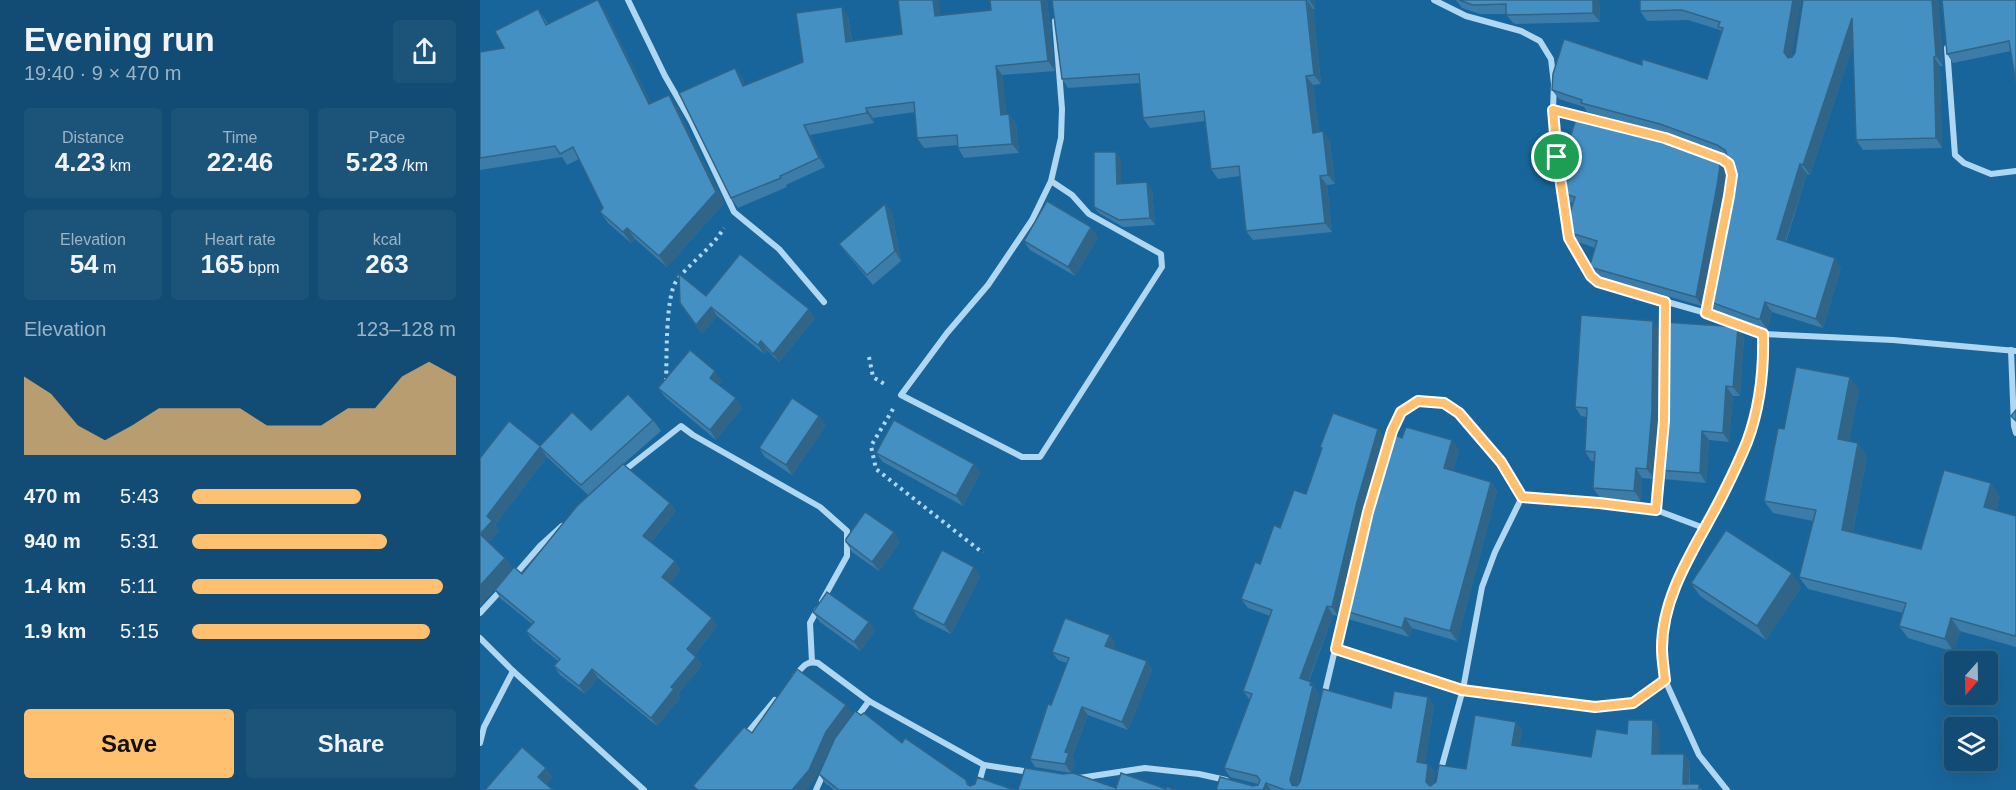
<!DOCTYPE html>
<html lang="en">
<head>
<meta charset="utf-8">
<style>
	body { margin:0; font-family:Arial,sans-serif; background:#1b5379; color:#f1f3f6; height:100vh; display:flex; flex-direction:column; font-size:22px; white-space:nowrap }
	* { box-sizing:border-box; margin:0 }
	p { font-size:20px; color:#9cb4c5 }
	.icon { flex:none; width:33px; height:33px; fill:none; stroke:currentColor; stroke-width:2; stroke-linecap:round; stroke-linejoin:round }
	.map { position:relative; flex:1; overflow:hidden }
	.side { display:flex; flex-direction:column; background:#124c74; width:480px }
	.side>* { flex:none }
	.needle { width:39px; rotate:200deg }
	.fabs { position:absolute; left:1464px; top:651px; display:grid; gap:12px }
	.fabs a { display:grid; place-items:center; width:54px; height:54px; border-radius:6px; background:#124c74; box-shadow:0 6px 24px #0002,0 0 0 2px #316386; font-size:30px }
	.pin { position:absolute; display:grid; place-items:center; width:51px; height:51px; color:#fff; margin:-26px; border:3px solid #fff; border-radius:50%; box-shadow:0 2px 6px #0007 }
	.round { display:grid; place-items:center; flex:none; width:63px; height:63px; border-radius:6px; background:#1b5379 }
	.overview { display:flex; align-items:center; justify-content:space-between; height:102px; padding:0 24px }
	h1 { font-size:33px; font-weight:600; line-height:45px }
	.metrics { display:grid; grid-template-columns:repeat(3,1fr); gap:9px; height:102px; padding:6px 24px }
	.metrics div { display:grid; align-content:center; border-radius:6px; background:#1b5379; text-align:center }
	.metrics b { font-size:26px; font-weight:600 }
	.metrics small { font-size:16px; font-weight:400 }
	.metrics p { font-size:16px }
	.chart { height:168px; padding:12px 24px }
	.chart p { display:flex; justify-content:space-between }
	.chart svg { width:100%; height:108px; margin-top:6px; fill:#ffc06f; opacity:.7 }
	.primary-button { display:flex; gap:12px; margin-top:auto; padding:12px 24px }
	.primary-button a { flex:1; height:69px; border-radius:6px; background:#ffc06f; color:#111; font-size:24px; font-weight:600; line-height:69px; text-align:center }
	.primary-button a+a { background:#1b5379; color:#f1f3f6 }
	ul { padding:0 24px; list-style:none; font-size:20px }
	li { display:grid; grid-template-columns:96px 72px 1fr; align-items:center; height:45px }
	li i { height:15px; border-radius:8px; background:#ffc06f }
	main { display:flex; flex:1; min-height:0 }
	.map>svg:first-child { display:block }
</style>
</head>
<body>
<main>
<section class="side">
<div class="overview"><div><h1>Evening run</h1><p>19:40 · 9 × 470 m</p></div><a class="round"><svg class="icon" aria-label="share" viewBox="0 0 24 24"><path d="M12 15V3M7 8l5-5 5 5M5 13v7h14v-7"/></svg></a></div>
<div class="metrics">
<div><p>Distance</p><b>4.23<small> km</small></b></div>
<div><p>Time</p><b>22:46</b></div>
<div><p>Pace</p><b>5:23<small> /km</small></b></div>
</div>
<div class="metrics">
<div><p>Elevation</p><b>54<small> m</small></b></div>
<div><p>Heart rate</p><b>165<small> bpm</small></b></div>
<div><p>kcal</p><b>263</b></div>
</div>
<div class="chart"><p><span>Elevation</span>123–128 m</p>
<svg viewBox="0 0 160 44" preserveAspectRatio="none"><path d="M0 44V12L10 19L20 32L30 38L40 32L50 25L60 25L70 25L80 25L90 32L100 32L110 32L120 25L130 25L140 12L150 6L160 12V44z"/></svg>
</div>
<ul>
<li><b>470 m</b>5:43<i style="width:64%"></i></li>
<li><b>940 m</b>5:31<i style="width:74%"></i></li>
<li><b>1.4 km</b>5:11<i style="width:95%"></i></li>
<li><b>1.9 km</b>5:15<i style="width:90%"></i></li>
</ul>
<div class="primary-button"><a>Save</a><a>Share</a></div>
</section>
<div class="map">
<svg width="1536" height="790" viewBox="0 0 1536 790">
	<rect width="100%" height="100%" fill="#18659b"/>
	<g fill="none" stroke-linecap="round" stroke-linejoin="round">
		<g stroke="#afd7f2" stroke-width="4" stroke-dasharray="3 4.5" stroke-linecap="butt">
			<polyline points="389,357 393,377 406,385"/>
			<path d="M186,381C187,359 185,295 197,280C212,261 232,248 244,228"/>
			<polyline points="413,409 391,446 396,469 503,553"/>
		</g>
		<g stroke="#afd7f2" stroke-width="6">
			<polyline points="148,0 185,76 211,121 254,212 299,249 344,302"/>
			<polyline points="954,0 986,16 1041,31 1060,41 1071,59 1074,84 1073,109 1077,157 1089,238 1111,277 1117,282 1226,313 1283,334 1413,340 1536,351"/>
			<polyline points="1467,48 1475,155 1484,163 1511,174 1536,171"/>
			<polyline points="1073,109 1105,117"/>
			<polyline points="1229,154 1249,164 1252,176"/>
			<polyline points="571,181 592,195 609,214 681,254 682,267 560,457 542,457 421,395 467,333 508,285 552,220 571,181 581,138 582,109 575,21"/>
			<polyline points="1185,330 1185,302"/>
			<polyline points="1531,350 1534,426 1536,433"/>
			<path d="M909,440C915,421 924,399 947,401C953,402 960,402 966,404C995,419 1025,469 1042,497L1015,552L1002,587L983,689L960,773"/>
			<polyline points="141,473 201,426 213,435 340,507 367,531 367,556 342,601"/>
			<polyline points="1042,497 1119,503 1176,510 1224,528 1199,579 1186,618 1182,648 1185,680 1219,755 1247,790"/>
			<polyline points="1176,510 1180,466"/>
			<path d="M1224,528C1261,464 1284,409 1283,334"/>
			<polyline points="33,577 60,546 82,526"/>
			<polyline points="0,613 22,589"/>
			<polyline points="0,638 33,671 164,790"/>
			<polyline points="856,649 983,689 1115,707 1153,703 1185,680"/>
			<polyline points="332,662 330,623 337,610"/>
			<path d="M315,676C322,668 326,660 338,663L389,701"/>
			<polyline points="844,696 865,607"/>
			<polyline points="375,720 389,701 504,765 550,772"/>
			<polyline points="265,736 295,700"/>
			<polyline points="0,743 4,727 33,671"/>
			<polyline points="599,778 665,768 719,774 746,780"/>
			<polyline points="336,790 345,770"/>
			<polyline points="497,790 504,765"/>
		</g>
	</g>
	<g fill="#3b7ca8">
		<polygon points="118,0 125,11 171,103 189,95 196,106 244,203 187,267 155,239 151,243 128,223 120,212 123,208 99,159 87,165 82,157 0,170 0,52 24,48 58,9 68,24"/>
		<polygon points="418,0 458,0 460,16 511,10 510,0 567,0 575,71 522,75 526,115 529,114 536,124 539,153 484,158 478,148 478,145 444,148 437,138 435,112 393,118 394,123 330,135 345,167 306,185 307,187 258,208 251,198 255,68 262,78 265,86 323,62 368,17 372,41 422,34"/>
		<polygon points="572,0 834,0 835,9 833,9 841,84 833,85 839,132 850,141 855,184 847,185 852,232 773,240 766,231 760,176 738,179 731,169 725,121 670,128 663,118 660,83 588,88 582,79"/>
		<polygon points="976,0 1119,0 1120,22 1036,24 1033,23 1026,14 1000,14 982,8"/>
		<polygon points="1160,0 1321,0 1311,57 1458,0 1463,66 1460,66 1462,148 1383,150 1376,140 1373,45 1330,175 1327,174 1306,242 1361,268 1343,328 1292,312 1287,329 1284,329 1232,310 1225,300 1251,166 1247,157 1244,154 1187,133 1107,112 1104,107 1079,99 1072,90 1162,65 1227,79 1242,32 1240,30 1208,20 1167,21 1160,11"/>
		<polygon points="1536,0 1531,51 1473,63 1467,54"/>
		<polygon points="1238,158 1244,167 1247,175 1244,195 1222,306 1120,277 1116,275 1110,265 1115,248 1098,242 1091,233 1093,203 1089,202 1083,193 1087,178 1080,169"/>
		<polygon points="641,159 641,184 672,189 675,225 643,227 619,213 614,207"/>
		<polygon points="405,204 412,213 421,261 393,285 366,253 359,244"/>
		<polygon points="618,237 595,276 550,250 544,241"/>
		<polygon points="226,296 335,318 299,362 287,350 284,354 237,316 222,334 200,303"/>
		<polygon points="1180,330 1179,421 1174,479 1162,478 1161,501 1120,498 1113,488 1115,461 1111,461 1105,451 1107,417 1101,416 1095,407"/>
		<polygon points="1264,337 1260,396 1253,396 1249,442 1229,440 1226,483 1184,479 1177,470"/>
		<polygon points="242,381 238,385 262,408 236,440 185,397 178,388"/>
		<polygon points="1379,390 1369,441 1387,456 1373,532 1441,549 1520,496 1516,510 1536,516 1536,647 1480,631 1474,652 1428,638 1419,626 1423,613 1328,589 1319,577 1333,521 1293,513 1284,501"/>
		<polygon points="173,420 181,431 108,495 67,457 15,525 19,531 9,542 25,558 33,569 0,605 0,458 60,446 111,430"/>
		<polygon points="346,425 312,475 285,457 279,448"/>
		<polygon points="898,429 904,438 883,511 858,616 853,615 829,681 831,682 839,695 817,786 911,708 948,697 954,706 945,763 948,764 955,773 953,784 986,769 1036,722 1042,731 1039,747 1111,757 1147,734 1173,720 1179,729 1179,754 1204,754 1210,763 1210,784 1223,790 736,790 773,786 778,785 778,784 750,777 744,768 770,700 763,691 790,616 768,608 761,599 800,528 826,494 842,450 840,447"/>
		<polygon points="922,438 979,449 973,471 1011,482 1017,491 977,641 932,628 929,637 868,619 862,610"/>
		<polygon points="396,453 494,464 500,473 483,506 403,462"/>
		<polygon points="190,503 196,511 171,542 201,570 189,584 237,626 214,655 222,665 198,694 200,698 177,726 118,678 105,694 80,675 74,666 78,661 52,640 46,631 52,624 20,598 15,590 42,574"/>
		<polygon points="366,542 420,542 399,571 372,552"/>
		<polygon points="500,576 471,634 439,618 432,609"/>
		<polygon points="1211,583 1321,587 1286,640 1220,596"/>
		<polygon points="333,612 389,622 395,631 380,651 340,622"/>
		<polygon points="630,635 635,643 633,649 667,661 672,670 648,730 608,715 592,757 595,762 591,773 555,767 550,759 571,705 587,663 578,660 572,652"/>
		<polygon points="422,743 486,780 490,786 534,790 354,790 345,783 339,774"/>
	</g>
	<g fill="#306588">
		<polygon points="118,0 125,11 177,115 169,104"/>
		<polygon points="453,0 458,0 462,26 455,16"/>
		<polygon points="561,0 567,0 575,71 568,61"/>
		<polygon points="827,0 833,9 841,84 834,75"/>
		<polygon points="829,0 834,0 835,9"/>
		<polygon points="1113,0 1119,0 1120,22 1113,13"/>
		<polygon points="1313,0 1321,0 1311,61 1304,52"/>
		<polygon points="1452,0 1458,0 1463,66 1456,56"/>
		<polygon points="362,7 368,17 373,51 366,42"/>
		<polygon points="1372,18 1379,27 1330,175 1323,165"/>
		<polygon points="1454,57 1460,66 1462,148 1456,138"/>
		<polygon points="516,66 522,75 528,125 521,115"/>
		<polygon points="255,68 262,78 270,96 263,86"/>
		<polygon points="826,76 833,85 840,142 833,133"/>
		<polygon points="189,95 196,106 244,203 187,267 179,256"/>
		<polygon points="386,108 393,118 394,123 387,113"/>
		<polygon points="529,114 536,124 539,153 532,144"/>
		<polygon points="324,125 330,135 345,167 339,158"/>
		<polygon points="843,131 850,141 855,184 848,175"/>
		<polygon points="636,152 641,159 641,191 637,184"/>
		<polygon points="1238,158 1244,167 1247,175 1244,195 1222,306 1216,297"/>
		<polygon points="1320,164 1327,174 1303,248 1297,239"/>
		<polygon points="840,176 847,185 852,232 845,223"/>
		<polygon points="667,182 672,189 675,225 670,218"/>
		<polygon points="405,204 412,213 421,261 415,251"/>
		<polygon points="611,227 618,237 595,276 588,267"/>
		<polygon points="147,228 155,239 151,243 143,232"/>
		<polygon points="1355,258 1361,268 1343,328 1336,319"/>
		<polygon points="1285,302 1292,312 1287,329 1280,319"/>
		<polygon points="231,307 237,316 222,334 216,325"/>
		<polygon points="329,309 335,318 299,362 293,354"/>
		<polygon points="1173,321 1180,330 1179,421 1174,479 1167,469"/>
		<polygon points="1258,327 1264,337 1260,396 1253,387"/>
		<polygon points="281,341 287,350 284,354 278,345"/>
		<polygon points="235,371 242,381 236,387 230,378"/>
		<polygon points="1370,377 1379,390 1367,452 1358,439"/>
		<polygon points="1246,386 1253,396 1249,442 1243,433"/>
		<polygon points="256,398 262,408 236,440 230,430"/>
		<polygon points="339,416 346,425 312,475 306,465"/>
		<polygon points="898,429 904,438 883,511 858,616 852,607 877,502"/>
		<polygon points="1222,431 1229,440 1226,483 1220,473"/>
		<polygon points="972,440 979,449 971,478 964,468"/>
		<polygon points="1378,443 1387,456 1371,542 1362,530"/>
		<polygon points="60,447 67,457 15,525 19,531 8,544 0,534 7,516"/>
		<polygon points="494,464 500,473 483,506 476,496"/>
		<polygon points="1156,468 1162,478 1161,501 1154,491"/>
		<polygon points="1011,482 1017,491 977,641 970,631"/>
		<polygon points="1511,483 1520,496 1513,519 1504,507"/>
		<polygon points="190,503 196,511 169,544 163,536"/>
		<polygon points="414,532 420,542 399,571 392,562"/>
		<polygon points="25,558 33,569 0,605 0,586"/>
		<polygon points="195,561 201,570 188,586 182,577"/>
		<polygon points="494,567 500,576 471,634 464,625"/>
		<polygon points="1312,573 1321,587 1286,640 1277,626"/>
		<polygon points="847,606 853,615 826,687 820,678"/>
		<polygon points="232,618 237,626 212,657 207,649"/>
		<polygon points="925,618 932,628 929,637 922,628"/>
		<polygon points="1471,618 1480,631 1474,652 1465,639"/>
		<polygon points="389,622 395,631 380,651 374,642"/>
		<polygon points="630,635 635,643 631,655 625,646"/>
		<polygon points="216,657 222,665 198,694 200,698 177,726 171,718 191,687"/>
		<polygon points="667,661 672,670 648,730 642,722"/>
		<polygon points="112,669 118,678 105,694 99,686"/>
		<polygon points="831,682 839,695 816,789 812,785 810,780"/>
		<polygon points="948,697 954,706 944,771 937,762"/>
		<polygon points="366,705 373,714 353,741 335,780 326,790 312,790 346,732"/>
		<polygon points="602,707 608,715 592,757 595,762 591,773 585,764 585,752"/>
		<polygon points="1173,720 1179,729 1179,763 1172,754"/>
		<polygon points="1036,722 1042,731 1038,754 1032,745"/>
		<polygon points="1204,754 1210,763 1209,790 1203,784"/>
		<polygon points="948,764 955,773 952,790 946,782"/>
		<polygon points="66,768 73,777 65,787 58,777"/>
		<polygon points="786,783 791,790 783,790"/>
	</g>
	<g fill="#4590c3" stroke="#306588" stroke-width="1.5">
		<polygon points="117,0 118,0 169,104 189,95 236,192 179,256 147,228 143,232 120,212 123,208 93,147 80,154 75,146 0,158 0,52 24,48 15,31 58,9 66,25"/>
		<polygon points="418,0 453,0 455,16 511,10 510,0 561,0 568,61 516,66 521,115 529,114 532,144 478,148 477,135 437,138 434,102 386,108 387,113 324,125 339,158 300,176 301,178 251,198 199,93 255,68 263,86 323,62 316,13 362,7 366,42 422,34"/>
		<polygon points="572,0 826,0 834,75 826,76 833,133 843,131 848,175 840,176 845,223 766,231 759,166 731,169 724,111 663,118 659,74 582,79"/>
		<polygon points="979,0 1113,0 1113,13 1029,15 1026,14 1026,4 993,5"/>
		<polygon points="1160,0 1313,0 1304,52 1308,58 1312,57 1315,53 1323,0 1452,0 1456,56 1454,57 1456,138 1376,140 1372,18 1323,165 1320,164 1297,239 1355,258 1336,319 1285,302 1280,319 1277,319 1225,300 1251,166 1245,150 1237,145 1180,124 1101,103 1102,100 1072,90 1073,74 1084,39 1162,65 1162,59 1227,79 1243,28 1238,27 1240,22 1202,10 1160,11"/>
		<polygon points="1462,0 1536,0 1536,83 1529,41 1467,54"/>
		<polygon points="1098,113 1177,134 1233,154 1238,158 1240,166 1237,186 1216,297 1113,268 1110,265 1117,241 1091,233 1088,227 1087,223 1095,197 1083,193 1089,172 1080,169"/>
		<polygon points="614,152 636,152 637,184 667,182 670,218 639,220 614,207"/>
		<polygon points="567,201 611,227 588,267 544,241"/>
		<polygon points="405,204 415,251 387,275 359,244"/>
		<polygon points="260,254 329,309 293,354 281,341 278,345 231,307 216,325 200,303 199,274 226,296"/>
		<polygon points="1101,315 1173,321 1172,411 1167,469 1156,468 1154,491 1113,488 1115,452 1105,451 1107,408 1095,407"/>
		<polygon points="1183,322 1258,327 1253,387 1246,386 1243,433 1222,431 1220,473 1177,470 1183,412"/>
		<polygon points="210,350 235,371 230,378 256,398 230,430 178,388"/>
		<polygon points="1316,367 1370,377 1358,439 1378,443 1362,530 1441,549 1464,470 1511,483 1504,507 1536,516 1536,634 1535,636 1471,618 1465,639 1419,626 1426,603 1319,577 1336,510 1284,501 1298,428 1304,429"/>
		<polygon points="148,394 173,420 101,485 60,447 7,516 12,521 0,534 25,558 0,586 0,458 29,421 60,446 92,412 111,430"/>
		<polygon points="312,398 339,416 306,465 279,448"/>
		<polygon points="1536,410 1536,421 1531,416"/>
		<polygon points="853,413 898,429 877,502 852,607 847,606 820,678 831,682 830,685 833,686 810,780 812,785 817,786 820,782 843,689 911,708 914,691 948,697 937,762 948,764 946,782 950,786 956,782 959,765 986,769 995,715 1036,722 1032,745 1111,757 1116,729 1147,734 1148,720 1173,720 1172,754 1204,754 1203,784 1219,784 1219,790 805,790 786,783 783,790 736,790 740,777 773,786 778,785 780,780 777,776 744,768 772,694 763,691 792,610 761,599 775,562 780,564 794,525 800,528 814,490 826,494 842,448 840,447"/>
		<polygon points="414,420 494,464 476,496 396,453"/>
		<polygon points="926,427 972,440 964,468 1011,482 970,631 925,618 922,628 862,610 886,504 908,432 922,438"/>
		<polygon points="143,464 190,503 163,536 195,561 182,577 232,618 207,649 216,657 191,687 194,689 171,718 112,669 99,686 74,666 80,659 46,631 54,622 15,590 34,567 42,574 97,506"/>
		<polygon points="385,512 414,532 392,562 366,542 366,539"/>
		<polygon points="1246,530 1312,573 1277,626 1211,583"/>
		<polygon points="462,550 494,567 464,625 432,609"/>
		<polygon points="347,592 389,622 374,642 333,612"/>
		<polygon points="585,618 630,635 625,646 667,661 642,722 602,707 585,752 589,753 585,764 550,759 568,704 571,705 589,658 572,652"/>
		<polygon points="317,669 366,705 346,732 329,770 312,790 218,790 213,786 264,727 272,733"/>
		<polygon points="375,711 381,715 384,713 422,743 425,738 486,780 487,784 490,786 495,784 497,777 534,790 359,790 339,774 355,738"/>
		<polygon points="42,747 66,768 58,777 73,790 5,790"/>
		<polygon points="545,768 583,774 593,773 636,788 641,773 686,789 687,787 696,790 538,790"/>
	</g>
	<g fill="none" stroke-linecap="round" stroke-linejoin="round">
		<g stroke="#fff" stroke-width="12">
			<path id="route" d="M1073,110L1185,138L1242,159L1249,164L1252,175L1249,196L1226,313L1283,334C1284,370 1280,407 1267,442C1260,459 1252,476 1244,492C1220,541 1182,591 1182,648C1182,659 1184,670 1185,680L1153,703L1115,707L982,690L856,649L888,512L912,431L921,412L938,401L964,403L979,413L1021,462L1042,497L1119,503L1176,510L1184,421L1185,302L1118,282L1111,276L1089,238L1077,157Z"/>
		</g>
		<use href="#route" stroke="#ffc06f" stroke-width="8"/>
	</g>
</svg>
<div class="fabs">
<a><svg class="needle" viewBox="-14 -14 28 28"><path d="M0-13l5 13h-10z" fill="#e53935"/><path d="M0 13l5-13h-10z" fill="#9cb4c5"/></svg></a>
<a><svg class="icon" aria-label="layers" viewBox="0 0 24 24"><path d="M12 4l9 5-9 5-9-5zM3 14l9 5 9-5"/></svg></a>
</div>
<div class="pin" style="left:1077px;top:157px;background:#1e9e55"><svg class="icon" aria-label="arrive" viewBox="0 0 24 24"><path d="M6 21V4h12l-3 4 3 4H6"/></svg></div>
</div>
</main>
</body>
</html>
